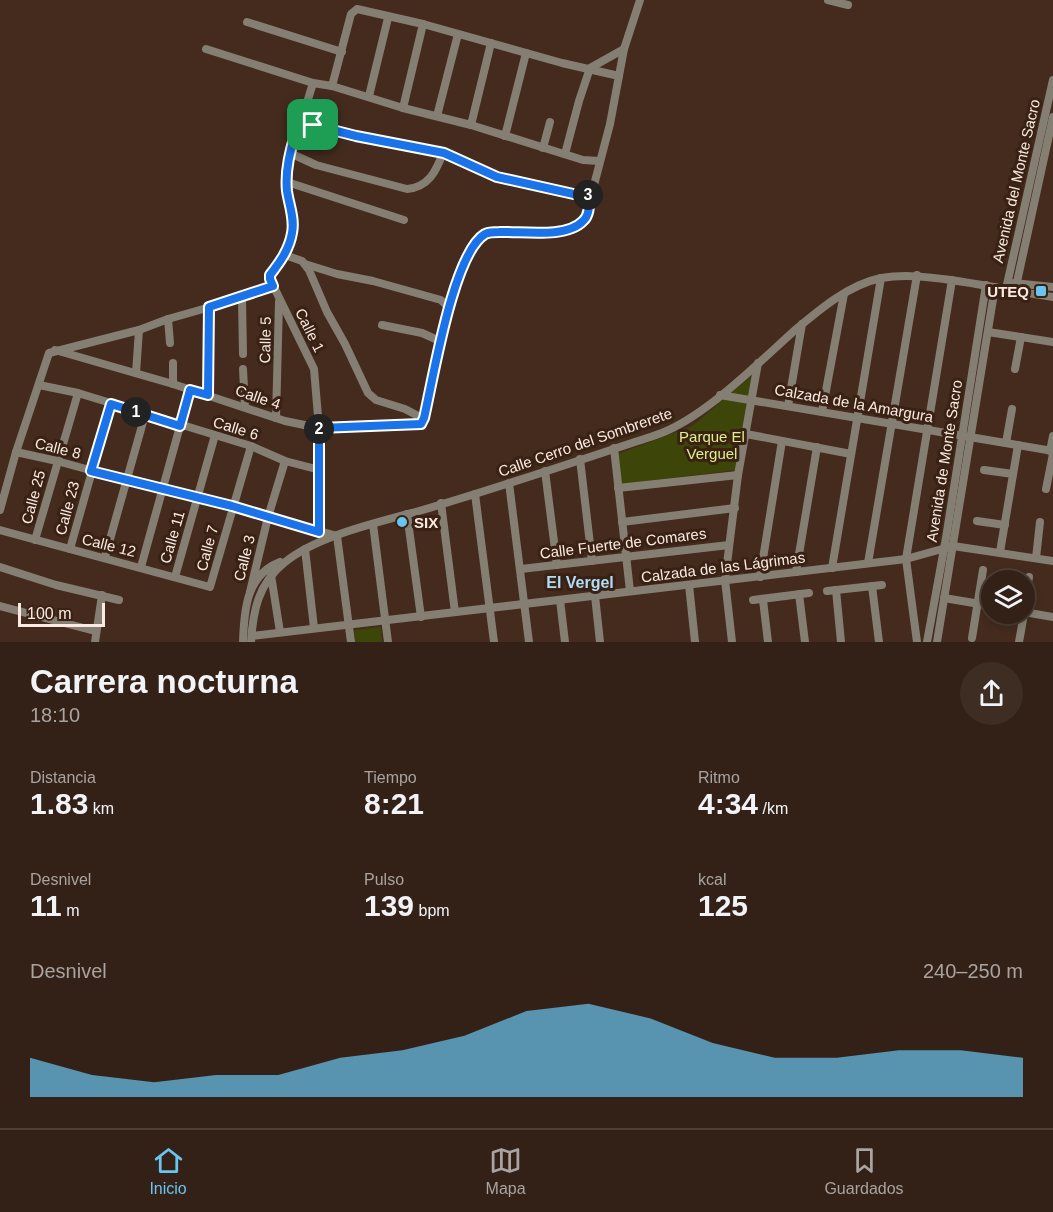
<!DOCTYPE html>
<html lang="es">
<head>
<meta charset="utf-8">
<style>
	body { margin:0; font-family:Arial,sans-serif; background:#3e2d23; color:#f1f3f6; height:100vh; display:flex; flex-direction:column; font-size:22px; white-space:nowrap }
	* { box-sizing:border-box; margin:0 }
	p { font-size:20px; color:#a9a3a1 }
	.icon { flex:none; width:33px; height:33px; fill:none; stroke:currentColor; stroke-width:2; stroke-linecap:round; stroke-linejoin:round }
	.map { position:relative; height:642px; overflow:hidden }
	.drawer { display:flex; flex-direction:column; background:#332016; flex:1 }
	.drawer>* { flex:none }
	.controls { position:absolute; left:981px; top:570px; display:grid; gap:12px }
	.controls a { display:grid; place-items:center; width:54px; height:54px; border-radius:50%; background:#332016; box-shadow:0 3px 9px #0003,0 0 0 2px #4e3e35; font-size:30px }
	.scale { position:absolute; left:18px; bottom:15px; width:87px; box-sizing:border-box; padding-left:6px; border:3px solid #fbeae1; border-top:0; font-size:16px; line-height:21px; white-space:nowrap; color:#fbeae1; -webkit-text-stroke:4px #392114; paint-order:stroke }
	.pin { position:absolute; display:grid; place-items:center; width:51px; height:51px; color:#fff; margin:-26px; border-radius:12px; box-shadow:0 3px 9px #0006 }
	.km { position:absolute; width:30px; height:30px; margin:-15px; border-radius:50%; background:#222; color:#fff; font-size:16px; line-height:30px; text-align:center }
	.round { display:grid; place-items:center; flex:none; width:63px; height:63px; border-radius:32px; background:#3e2d23 }
	.summary { display:flex; align-items:center; justify-content:space-between; height:102px; padding:0 30px }
	h1 { font-size:33px; font-weight:700; line-height:45px }
	.stats { display:grid; grid-template-columns:repeat(3,1fr); gap:9px; height:102px; padding:6px 30px }
	.stats div { display:grid; align-content:center }
	.stats b { font-size:30px; font-weight:700 }
	.stats small { font-size:16px; font-weight:400 }
	.stats p { font-size:16px }
	.chart { height:168px; padding:12px 30px }
	.chart p { display:flex; justify-content:space-between }
	.chart svg { width:100%; height:108px; margin-top:6px; fill:#69c4f0; opacity:.7 }
	.tab-bar { display:flex; justify-content:space-around; align-items:center; height:84px; border-top:2px solid #4e3e35; background:#332016; font-size:16px; color:#a9a3a1 }
	.tab-bar a { display:grid; justify-items:center; gap:3px }
	.tab-bar .active { color:#69c4f0 }
	.map>svg:first-child { display:block }
</style>
</head>
<body>
<div class="map">
<svg width="1053" height="642" viewBox="0 0 1053 642">
	<rect width="100%" height="100%" fill="#442b1e"/>
	<g fill="#3d4509">
		<polygon points="754,374 737,470 621,484 618,454 692,426"/>
		<polygon points="381,627 382,642 355,642 354,630"/>
	</g>
	<g fill="none" stroke-linecap="round" stroke-linejoin="round">
		<g stroke="#847f72" stroke-width="8">
			<polyline points="828,0 848,5"/>
			<polyline points="247,22 342,52"/>
			<polyline points="206,49 313,83 332,86 403,108 471,125 583,160 599,161"/>
			<polyline points="313,83 302,119 295,135 287,168 287,189 293,230 285,255 270,279 314,369 319,428 319,532"/>
			<polyline points="332,86 351,14 357,9 423,24 562,63 619,76"/>
			<polyline points="369,96 388,18"/>
			<polyline points="403,108 423,24"/>
			<polyline points="437,116 458,34"/>
			<polyline points="471,125 491,43"/>
			<polyline points="295,135 308,126 318,125 356,136 443,153 497,177 578,195 589,195"/>
			<polyline points="505,136 526,53"/>
			<polyline points="543,148 550,122"/>
			<path d="M290,153L316,165L407,189C429,187 436,171 443,153"/>
			<polyline points="565,154 579,101 590,68 624,49"/>
			<polyline points="287,182 404,220"/>
			<polyline points="285,255 302,261 309,270 327,312 345,344 368,393 376,400 405,409 424,419"/>
			<polyline points="305,264 337,274 373,281 441,300 449,308"/>
			<polyline points="1014,283 1053,287"/>
			<polyline points="1006,289 1053,80"/>
			<polyline points="1015,291 1053,117"/>
			<polyline points="242,298 243,354"/>
			<polyline points="168,319 170,343"/>
			<polyline points="382,325 422,333 442,342"/>
			<polyline points="988,332 1053,342"/>
			<polyline points="55,350 173,384 285,421 319,428 421,424 424,419 449,308 464,262 477,242 487,233 553,232 568,230 584,221 590,208 589,195 594,185 610,124 624,49 640,0"/>
			<polyline points="173,363 173,384"/>
			<polyline points="243,369 245,406"/>
			<polyline points="1015,369 1021,337"/>
			<polyline points="136,373 139,330"/>
			<polyline points="39,385 78,393 251,446 285,461 320,470"/>
			<polyline points="208,395 209,307"/>
			<polyline points="720,395 1053,451"/>
			<polyline points="788,406 802,324"/>
			<polyline points="822,412 844,294"/>
			<polyline points="276,418 279,302"/>
			<polyline points="746,434 851,454"/>
			<polyline points="1006,443 1012,409"/>
			<polyline points="614,448 630,591"/>
			<polyline points="1050,451 1053,436"/>
			<polyline points="16,452 57,461 126,480 232,506 337,536 351,642"/>
			<polyline points="580,459 592,561"/>
			<polyline points="984,470 1013,474"/>
			<polyline points="545,471 557,565"/>
			<polyline points="509,483 529,642"/>
			<polyline points="618,488 738,475"/>
			<polyline points="1046,489 1053,454"/>
			<polyline points="475,494 494,642"/>
			<polyline points="441,503 455,612"/>
			<polyline points="0,510 16,452 49,353 139,330 168,319 242,298 273,286"/>
			<polyline points="407,514 421,617"/>
			<polyline points="977,521 1005,525"/>
			<polyline points="622,522 735,508"/>
			<polyline points="373,524 388,642"/>
			<polyline points="0,530 210,587 251,446"/>
			<polyline points="35,540 78,393"/>
			<polyline points="70,549 111,404"/>
			<polyline points="305,549 314,628"/>
			<polyline points="1000,552 1018,445"/>
			<polyline points="105,557 145,415"/>
			<polyline points="1036,558 1040,522"/>
			<polyline points="868,563 917,275"/>
			<polyline points="0,567 56,585 119,600"/>
			<polyline points="141,567 190,390"/>
			<polyline points="832,568 881,278"/>
			<polyline points="521,569 729,545"/>
			<polyline points="796,572 817,447"/>
			<polyline points="271,575 280,632"/>
			<polyline points="175,577 215,435"/>
			<polyline points="760,577 782,441"/>
			<polyline points="689,585 695,642"/>
			<polyline points="872,586 879,642"/>
			<polyline points="836,590 841,642"/>
			<polyline points="827,591 882,585"/>
			<polyline points="250,592 268,517 285,461"/>
			<polyline points="799,594 805,642"/>
			<polyline points="595,596 600,642"/>
			<polyline points="944,598 992,606"/>
			<polyline points="560,600 565,642"/>
			<polyline points="753,600 809,593"/>
			<polyline points="763,600 768,642"/>
			<polyline points="0,606 95,631"/>
			<polyline points="1024,607 1029,577"/>
			<polyline points="1024,612 1053,617"/>
			<polyline points="252,636 906,559 953,546 1053,561"/>
			<polyline points="972,638 983,570"/>
			<polyline points="95,642 102,595"/>
			<path d="M243,642C244,611 246,575 280,562"/>
			<path d="M251,642C253,611 258,584 284,563C316,536 379,522 419,511C498,488 577,461 656,435C702,420 757,364 794,331C819,310 848,285 881,278C905,274 928,277 951,280C985,285 1019,292 1053,297"/>
			<polyline points="732,642 725,580 738,475 758,363"/>
			<polyline points="917,642 906,559 952,280"/>
			<polyline points="927,642 946,538 986,285"/>
			<polyline points="937,642 995,287"/>
			<polyline points="1019,642 1024,614"/>
		</g>
	</g>
	<g fill="none" stroke-linecap="round" stroke-linejoin="round">
		<g stroke="#fff" stroke-width="12">
			<path id="route" d="M313,125L356,136L444,153L497,177L578,195H589C589,204 590,215 583,221C566,239 521,231 499,232C494,232 489,232 485,234C453,253 433,380 424,418L421,424L319,428V532L232,506L91,471L111,404L180,426L190,390L208,395L209,307L273,286L270,279V275C280,262 289,250 292,233C295,219 289,205 287,191C285,172 289,154 295,135Z"/>
		</g>
		<use href="#route" stroke="#1a73e8" stroke-width="8"/>
	</g>
	<g fill="#69c4f0" stroke="#392114" stroke-width="2">
		<rect x="1035" y="285" width="12" height="12" rx="3"/>
		<circle cx="402" cy="522" r="6"/>
	</g>
	<g text-anchor="middle" dominant-baseline="central" stroke-width="6" stroke-linejoin="round" paint-order="stroke">
		<g font-size="15" fill="#fbeae1" stroke="#392114">
			<text transform="translate(1016 181) rotate(-77)">Avenida del Monte Sacro</text>
			<text transform="translate(310 330) rotate(64)">Calle 1</text>
			<text transform="translate(265 340) rotate(-89)">Calle 5</text>
			<text transform="translate(258 397) rotate(19)">Calle 4</text>
			<text transform="translate(854 403) rotate(10)">Calzada de la Amargura</text>
			<text transform="translate(236 428) rotate(17)">Calle 6</text>
			<text transform="translate(585 442) rotate(-19)">Calle Cerro del Sombrerete</text>
			<text transform="translate(58 448) rotate(14)">Calle 8</text>
			<text transform="translate(944 461) rotate(-81)">Avenida de Monte Sacro</text>
			<text transform="translate(33 497) rotate(-75)">Calle 25</text>
			<text transform="translate(67 508) rotate(-75)">Calle 23</text>
			<text transform="translate(172 537) rotate(-74)">Calle 11</text>
			<text transform="translate(623 543) rotate(-7)">Calle Fuerte de Comares</text>
			<text transform="translate(109 545) rotate(14)">Calle 12</text>
			<text transform="translate(207 548) rotate(-75)">Calle 7</text>
			<text transform="translate(244 558) rotate(-76)">Calle 3</text>
			<text transform="translate(723 567) rotate(-7)">Calzada de las Lágrimas</text>
		</g>
		<g font-size="15" font-weight="bold" fill="#fbeae1" stroke="#392114" text-anchor="end">
			<text x="1029" y="291">UTEQ</text>
			<text x="414" y="522" text-anchor="start">SIX</text>
		</g>
		<g font-size="15" fill="#def087" stroke="#392114">
			<text x="712" y="436">Parque El<tspan x="712" dy="17">Verguel</tspan></text>
		</g>
		<g font-size="16" font-weight="bold" fill="#afdef7" stroke="#392114">
			<text x="580" y="582">El Vergel</text>
		</g>
	</g>
</svg>
<div class="controls">
<a><svg class="icon" aria-label="layers" viewBox="0 0 24 24"><path d="M12 4l9 5-9 5-9-5zM3 14l9 5 9-5"/></svg></a>
</div>
<div class="scale">100 m</div>
<div class="pin" style="left:313px;top:125px;background:#1e9e55"><svg class="icon" aria-label="arrive" viewBox="0 0 24 24"><path d="M6 21V4h12l-3 4 3 4H6"/></svg></div>
<b class="km" style="left:136px;top:412px">1</b>
<b class="km" style="left:319px;top:429px">2</b>
<b class="km" style="left:588px;top:195px">3</b>
</div>
<section class="drawer">
<div class="summary"><div><h1>Carrera nocturna</h1><p>18:10</p></div><a class="round"><svg class="icon" aria-label="share" viewBox="0 0 24 24"><path d="M12 15V3M7 8l5-5 5 5M5 13v7h14v-7"/></svg></a></div>
<div class="stats">
<div><p>Distancia</p><b>1.83<small> km</small></b></div>
<div><p>Tiempo</p><b>8:21</b></div>
<div><p>Ritmo</p><b>4:34<small> /km</small></b></div>
</div>
<div class="stats">
<div><p>Desnivel</p><b>11<small> m</small></b></div>
<div><p>Pulso</p><b>139<small> bpm</small></b></div>
<div><p>kcal</p><b>125</b></div>
</div>
<div class="chart"><p><span>Desnivel</span>240–250 m</p>
<svg viewBox="0 0 160 44" preserveAspectRatio="none"><path d="M0 44V28L10 35L20 38L30 35L40 35L50 28L60 25L70 19L80 9L90 6L100 12L110 22L120 28L130 28L140 25L150 25L160 28V44z"/></svg>
</div>
</section>
<nav class="tab-bar">
<a class="active"><svg class="icon" aria-label="home" viewBox="0 0 24 24"><path d="M3 11l9-7 9 7M6 9v11h12V9"/></svg>Inicio</a>
<a><svg class="icon" aria-label="map" viewBox="0 0 24 24"><path d="M3 6l6-2 6 2 6-2v14l-6 2-6-2-6 2zM9 4v14M15 6v14"/></svg>Mapa</a>
<a><svg class="icon" aria-label="saved" viewBox="0 0 24 24"><path d="M7 4h10v16l-5-4-5 4z"/></svg>Guardados</a>
</nav>
</body>
</html>
